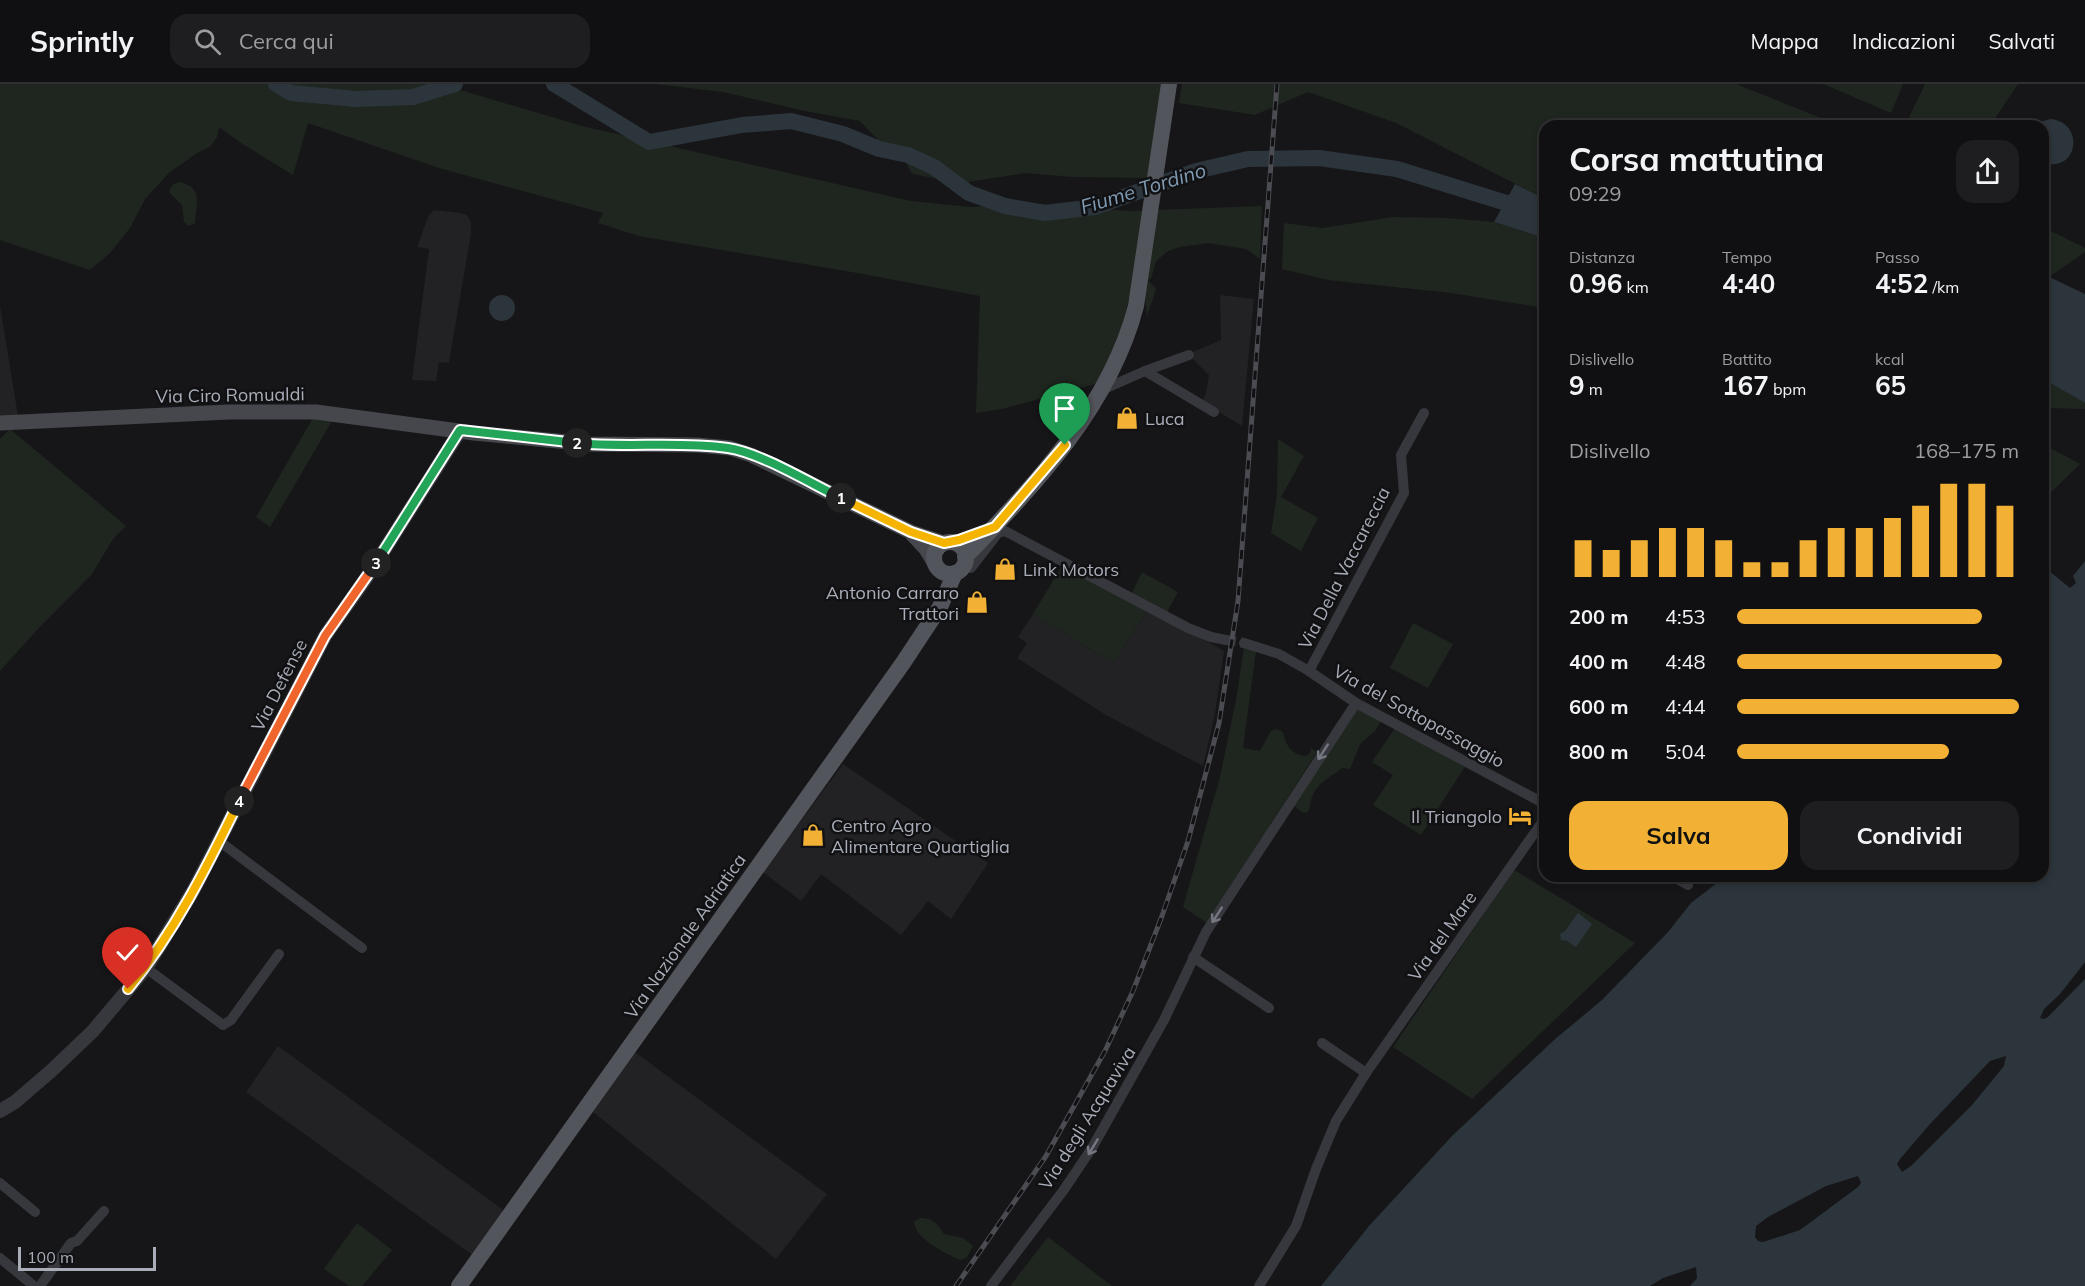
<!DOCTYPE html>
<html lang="it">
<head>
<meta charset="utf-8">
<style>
	body { margin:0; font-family:Mulish,sans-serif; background:#1e1e20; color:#f1f3f6; height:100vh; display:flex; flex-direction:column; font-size:22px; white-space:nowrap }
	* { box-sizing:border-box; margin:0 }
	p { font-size:20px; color:#9c9d9f }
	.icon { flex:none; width:33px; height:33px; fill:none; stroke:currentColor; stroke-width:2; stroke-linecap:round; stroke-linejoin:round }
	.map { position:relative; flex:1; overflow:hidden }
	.sheet { position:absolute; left:1539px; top:36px; width:510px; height:762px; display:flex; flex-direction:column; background:#101012; border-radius:18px; box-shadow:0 3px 9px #0003,0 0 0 2px #303032 }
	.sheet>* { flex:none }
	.scale { position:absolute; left:18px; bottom:15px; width:138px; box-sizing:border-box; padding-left:6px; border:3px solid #a8adb8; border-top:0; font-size:16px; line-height:21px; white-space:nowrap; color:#a8adb8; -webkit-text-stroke:4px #111113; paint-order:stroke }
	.pin { position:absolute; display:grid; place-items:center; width:51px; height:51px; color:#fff; margin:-62px -26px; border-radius:50% 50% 50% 0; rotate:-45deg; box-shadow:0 0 6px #0007 }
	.pin .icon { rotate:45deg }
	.km { position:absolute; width:30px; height:30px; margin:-15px; border-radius:50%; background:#222; color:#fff; font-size:16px; line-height:30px; text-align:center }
	.round { display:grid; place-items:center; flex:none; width:63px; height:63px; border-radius:18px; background:#1e1e20 }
	.summary { display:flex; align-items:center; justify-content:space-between; height:102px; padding:0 30px }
	h1 { font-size:33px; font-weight:700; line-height:45px }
	.metrics { display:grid; grid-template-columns:repeat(3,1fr); gap:9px; height:102px; padding:6px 30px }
	.metrics div { display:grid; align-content:center }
	.metrics b { font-size:26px; font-weight:700 }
	.metrics small { font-size:16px; font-weight:400 }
	.metrics p { font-size:16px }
	.chart { height:168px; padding:12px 30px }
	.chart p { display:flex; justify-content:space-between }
	.chart svg { width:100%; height:108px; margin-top:6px; stroke:#f2b134; stroke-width:6 }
	.primary-button { display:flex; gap:12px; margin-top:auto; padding:12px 30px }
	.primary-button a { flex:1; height:69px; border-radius:18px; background:#f2b134; color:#111; font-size:24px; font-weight:700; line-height:69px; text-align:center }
	.primary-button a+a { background:#1e1e20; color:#f1f3f6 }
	ul { padding:0 30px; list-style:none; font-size:20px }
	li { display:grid; grid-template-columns:96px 72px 1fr; align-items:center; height:45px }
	li i { height:15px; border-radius:8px; background:#f2b134 }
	header { display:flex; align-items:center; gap:36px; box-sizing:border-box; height:84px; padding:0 30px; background:#101012; border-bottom:2px solid #303032 }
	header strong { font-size:28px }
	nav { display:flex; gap:33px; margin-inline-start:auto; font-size:21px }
	.search { width:420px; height:54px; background:#1e1e20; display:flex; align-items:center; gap:15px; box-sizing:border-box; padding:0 21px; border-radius:18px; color:#9c9d9f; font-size:22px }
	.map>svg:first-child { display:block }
</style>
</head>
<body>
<header>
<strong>Sprintly</strong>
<div class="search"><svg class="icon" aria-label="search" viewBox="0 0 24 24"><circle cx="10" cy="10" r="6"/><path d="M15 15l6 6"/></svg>Cerca qui</div>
<nav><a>Mappa</a><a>Indicazioni</a><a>Salvati</a></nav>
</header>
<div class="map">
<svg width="2085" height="1202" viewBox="0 0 2085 1202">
	<rect width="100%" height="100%" fill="#161618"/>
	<g fill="#222225">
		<polygon points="434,126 460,129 467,131 471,138 471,149 449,279 439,278 436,297 412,296 429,165 417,163 428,133"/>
		<polygon points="1220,211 1254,215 1242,342 1202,318 1206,309 1209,291 1188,270 1221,256"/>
		<polygon points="0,222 5,252 18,332 0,333"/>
		<polygon points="1149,524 1224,567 1215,630 1203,682 1106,631 1017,574 1027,559 1018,553 1033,530 1113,579"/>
		<polygon points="843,680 988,779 951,835 928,817 901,851 821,790 801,817 763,788"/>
		<polygon points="278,962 506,1128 474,1172 246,1008"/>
		<polygon points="635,968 827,1110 776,1175 593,1028"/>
	</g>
	<g fill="#1e261f">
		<polygon points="0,0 440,0 582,42 911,117 970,123 1033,120 1130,127 1262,122 1260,175 1246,165 1209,159 1180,163 1168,167 1156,177 1151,195 1148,196 1156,205 1147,233 1145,212 1129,214 1120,251 1111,274 1095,300 1002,325 976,329 980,212 863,190 639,152 598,139 603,129 439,84 308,39 293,91 241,59 219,43 217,53 211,62 197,69 169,89 145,115 130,144 110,169 90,186 0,156"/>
		<polygon points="655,0 1162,0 1148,94 1072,93 1026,89 961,99 912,90 897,62 881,59 860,37 805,27 723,8"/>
		<polygon points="1182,0 1736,0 1841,42 1545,42 1545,115 1396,39 1308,8 1255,31 1179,19"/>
		<polygon points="1823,0 1903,0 1891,29"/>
		<polygon points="1925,0 2018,0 1990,42 1905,42"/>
		<path d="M179,98C204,103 196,120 195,139L189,142L184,138L182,121L169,108L172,101Z"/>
		<polygon points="1393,133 1447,134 1494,138 1545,154 1545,224 1451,209 1328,196 1282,185 1284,139 1322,144"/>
		<polygon points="2043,143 2085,164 2085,168 2049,193 2043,190"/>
		<polygon points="2043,295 2085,319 2085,325 2043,324"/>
		<polygon points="313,334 332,337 270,443 256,433"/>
		<polygon points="10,345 126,442 113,455 92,490 35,548 0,587 0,355"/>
		<polygon points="1278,355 1304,372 1281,413 1318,434 1301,467 1271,449 1277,410"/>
		<polygon points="2043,360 2080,380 2043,416"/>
		<polygon points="1063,480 1149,524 1113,579 1033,530"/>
		<polygon points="1142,488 1178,508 1167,528 1132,509"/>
		<polygon points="1413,539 1453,560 1428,604 1390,584"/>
		<path d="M1244,563L1256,567L1243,664L1260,667L1271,647L1276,645L1283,648C1285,661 1292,671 1306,672L1311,668L1310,663L1317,668L1207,839L1183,823L1220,693L1236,616Z"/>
		<path d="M1357,624L1381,637L1375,647L1360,660L1350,685L1342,684C1333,691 1318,699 1313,710C1310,717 1311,723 1307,729L1302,728L1294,722Z"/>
		<polygon points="1395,644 1466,681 1421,751 1373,721 1393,691 1372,678"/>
		<polygon points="1514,786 1635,859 1472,1015 1393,963"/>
		<path d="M920,1134C933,1134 937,1139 944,1150L963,1154L973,1162L967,1173L961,1176L955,1174C942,1167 915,1154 914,1138Z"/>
		<polygon points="357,1139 392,1166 362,1202 349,1202 324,1185"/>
		<polygon points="1048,1153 1112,1202 1010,1202"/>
	</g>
	<g fill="#2c353c">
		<path d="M2051,35C2085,39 2079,89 2043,79V42H2036L2043,37Z"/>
		<polygon points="1515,100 1545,115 1545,154 1494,138"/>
		<polygon points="2043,190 2085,210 2085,319 2043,295"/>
		<circle cx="502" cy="224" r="13"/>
		<polygon points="2085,477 2085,1202 1321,1202 1369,1142 1452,1052 1554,956 1602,916 1668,848 1691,819 1726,792 2043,792 2043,492 2048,486 2070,504 2076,499 2073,492"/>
		<polygon points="1578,829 1592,840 1576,863 1567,857 1561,856 1560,850 1565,847"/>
	</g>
	<g fill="#161618">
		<polygon points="2085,878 2085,895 2048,933 2044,935 2040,934 2044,925 2060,910"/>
		<polygon points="2006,972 2004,982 1972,1021 1911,1082 1902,1088 1897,1080 1900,1075 1930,1040 1990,977"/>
		<polygon points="1858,1092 1861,1099 1858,1103 1800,1146 1763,1158 1758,1157 1755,1153 1756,1142 1768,1133 1826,1102"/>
		<polygon points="1696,1183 1697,1194 1690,1202 1650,1202 1663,1194"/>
	</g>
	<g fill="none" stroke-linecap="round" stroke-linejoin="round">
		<g stroke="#2c353c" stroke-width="16">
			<polyline points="276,0 291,9 356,15 413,13 455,0"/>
			<polyline points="554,0 649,58 742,41 791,37 843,50 879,65 908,71 934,83 969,109 1005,122 1045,129 1095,123 1196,87 1248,75 1319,74 1397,85 1545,131"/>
		</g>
		<polyline stroke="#333438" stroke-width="10" stroke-dasharray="10 5" stroke-linecap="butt" points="1226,556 1244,559"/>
		<g stroke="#37383d" stroke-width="10">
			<polyline points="1145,287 1189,271"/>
			<polyline points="1102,306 1145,287 1214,328"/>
			<polyline points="964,481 971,484 998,449 1005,447 1188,544 1211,553 1226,556"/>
			<polyline points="1244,559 1279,570 1309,587 1356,619 1545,720"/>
			<polyline points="1309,587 1404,409 1401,371 1424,329"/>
			<polyline points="219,757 362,864"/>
			<polyline points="1672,792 1688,801"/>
			<polyline points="1193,873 1269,924"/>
			<polyline points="146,884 223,941 231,936 279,870"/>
			<polyline points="1322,959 1366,989"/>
			<polyline points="0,1099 35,1128"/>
			<polyline points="0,1174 34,1202"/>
			<polyline points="40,1202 71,1159 77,1157 104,1127"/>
			<polyline points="991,1202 1063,1107 1092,1064 1164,936 1206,848 1356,619"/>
			<polyline points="1259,1202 1296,1142 1316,1085 1336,1037 1366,989 1545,734"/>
		</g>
		<polyline stroke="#37383d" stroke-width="14" points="0,1027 15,1018 51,987 93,947 146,884 193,807 325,552 367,493 460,347"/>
		<g stroke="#45474d" stroke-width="15">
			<polyline points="0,339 229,328 316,328 474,349 589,360 697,361 730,364 751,371 911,448 944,459"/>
			<polyline points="913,451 926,465 935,480"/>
		</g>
		<g stroke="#53555c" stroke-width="16">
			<circle cx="950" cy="474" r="16"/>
			<path d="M965,473C1035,401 1110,322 1136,222L1169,0"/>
			<polyline points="459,1202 903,579 940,523 955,489"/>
		</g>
		<g stroke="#4a4c52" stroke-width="5">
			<polyline id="rail" points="956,1202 1046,1072 1105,967 1133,907 1162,832 1188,757 1219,639 1238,517 1277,0"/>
		</g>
		<use href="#rail" stroke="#111113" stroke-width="3" stroke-dasharray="9" stroke-linecap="butt"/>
	</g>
	<defs><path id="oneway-shaft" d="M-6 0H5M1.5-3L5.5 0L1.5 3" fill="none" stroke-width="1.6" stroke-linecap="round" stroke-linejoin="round" transform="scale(1.5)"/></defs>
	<g stroke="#757881">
		<use href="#oneway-shaft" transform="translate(1323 668) rotate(123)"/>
		<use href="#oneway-shaft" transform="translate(1217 831) rotate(123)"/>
		<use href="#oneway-shaft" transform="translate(1093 1063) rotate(121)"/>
	</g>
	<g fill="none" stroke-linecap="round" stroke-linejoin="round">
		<g stroke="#fff" stroke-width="12">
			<polyline id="split-1" points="841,414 911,448 944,459 959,456 995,443 1065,361"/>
		</g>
		<g stroke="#fff" stroke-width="12">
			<path id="split-2" d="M577,359C627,364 678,357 728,364C761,369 810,399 841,414"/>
		</g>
		<g stroke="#fff" stroke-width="12">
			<polyline id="split-3" points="376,479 460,346 577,359"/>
		</g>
		<g stroke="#fff" stroke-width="12">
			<polyline id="split-4" points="239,717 325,552 376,479"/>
		</g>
		<g stroke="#fff" stroke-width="12">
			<path id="split-5" d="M128,905C174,849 207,783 239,717"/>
		</g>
		<use href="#split-1" stroke="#f5b400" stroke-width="8"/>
		<use href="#split-2" stroke="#22a559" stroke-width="8"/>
		<use href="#split-3" stroke="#22a559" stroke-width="8"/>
		<use href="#split-4" stroke="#f0652b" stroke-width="8"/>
		<use href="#split-5" stroke="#f5b400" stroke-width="8"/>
	</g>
	<defs>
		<g id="shop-bare" transform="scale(1.8)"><path d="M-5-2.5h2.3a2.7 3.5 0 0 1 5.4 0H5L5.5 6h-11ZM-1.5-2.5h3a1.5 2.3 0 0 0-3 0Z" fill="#f2b134" stroke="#111113" stroke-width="2.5" paint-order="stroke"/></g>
		<g id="hotel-bare" transform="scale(1.8)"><path d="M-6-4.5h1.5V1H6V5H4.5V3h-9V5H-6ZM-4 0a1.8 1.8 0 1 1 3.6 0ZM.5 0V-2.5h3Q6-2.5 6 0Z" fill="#f2b134" stroke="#111113" stroke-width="2.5" paint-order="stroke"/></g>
	</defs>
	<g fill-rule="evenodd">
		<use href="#shop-bare" x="1127" y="334"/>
		<use href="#shop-bare" x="1005" y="485"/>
		<use href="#shop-bare" x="977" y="518"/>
		<use href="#hotel-bare" x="1520" y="732"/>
		<use href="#shop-bare" x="813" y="751"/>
	</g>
	<g text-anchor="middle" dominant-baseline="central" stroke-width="5" stroke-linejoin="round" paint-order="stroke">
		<g font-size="18" fill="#a8adb8" stroke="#111113">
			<text transform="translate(230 311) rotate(-1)">Via Ciro Romualdi</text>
			<text transform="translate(1344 484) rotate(-63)">Via Della Vaccareccia</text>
			<text transform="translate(279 601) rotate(-63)">Via Defense</text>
			<text transform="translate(1419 632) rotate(29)">Via del Sottopassaggio</text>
			<text transform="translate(685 852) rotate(-55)">Via Nazionale Adriatica</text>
			<text transform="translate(1442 852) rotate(-55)">Via del Mare</text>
			<text transform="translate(1087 1034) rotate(-58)">Via degli Acquaviva</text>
		</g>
		<g font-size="18" fill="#a8adb8" stroke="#111113" text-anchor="start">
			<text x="1145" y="334">Luca</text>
			<text x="1023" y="485">Link Motors</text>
			<text x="959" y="508" text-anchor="end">Antonio Carraro<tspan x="959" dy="21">Trattori</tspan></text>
			<text x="1502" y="732" text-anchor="end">Il Triangolo</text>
			<text x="831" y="741">Centro Agro<tspan x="831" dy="21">Alimentare Quartiglia</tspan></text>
		</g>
		<g font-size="20" font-style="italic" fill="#7f9bb3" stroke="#111113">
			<text transform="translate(1143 104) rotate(-17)">Fiume Tordino</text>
		</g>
	</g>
</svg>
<div class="scale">100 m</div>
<div class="pin" style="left:1065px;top:361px;background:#1e9e55"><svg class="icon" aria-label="arrive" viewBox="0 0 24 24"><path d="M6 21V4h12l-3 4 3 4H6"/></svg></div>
<div class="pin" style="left:128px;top:905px;background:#d93025"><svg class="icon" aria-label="check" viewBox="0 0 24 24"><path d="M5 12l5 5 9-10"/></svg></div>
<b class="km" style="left:841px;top:414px">1</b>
<b class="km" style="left:577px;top:359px">2</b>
<b class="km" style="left:376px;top:479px">3</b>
<b class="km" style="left:239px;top:717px">4</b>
<section class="sheet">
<div class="summary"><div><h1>Corsa mattutina</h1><p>09:29</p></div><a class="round"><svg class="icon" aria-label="share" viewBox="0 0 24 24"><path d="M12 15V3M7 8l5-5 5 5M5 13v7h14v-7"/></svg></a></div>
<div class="metrics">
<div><p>Distanza</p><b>0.96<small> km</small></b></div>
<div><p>Tempo</p><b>4:40</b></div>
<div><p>Passo</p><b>4:52<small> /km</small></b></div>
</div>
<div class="metrics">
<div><p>Dislivello</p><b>9<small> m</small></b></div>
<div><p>Battito</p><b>167<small> bpm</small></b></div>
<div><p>kcal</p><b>65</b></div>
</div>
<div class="chart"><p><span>Dislivello</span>168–175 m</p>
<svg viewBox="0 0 160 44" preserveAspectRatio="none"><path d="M5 44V29M15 44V33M25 44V29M35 44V24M45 44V24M55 44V29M65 44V38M75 44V38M85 44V29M95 44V24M105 44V24M115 44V20M125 44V15M135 44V6M145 44V6M155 44V15"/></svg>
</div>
<ul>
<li><b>200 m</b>4:53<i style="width:87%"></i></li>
<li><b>400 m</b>4:48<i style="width:94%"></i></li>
<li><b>600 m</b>4:44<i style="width:100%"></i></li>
<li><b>800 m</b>5:04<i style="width:75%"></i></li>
</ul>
<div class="primary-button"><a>Salva</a><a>Condividi</a></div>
</section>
</div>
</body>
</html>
